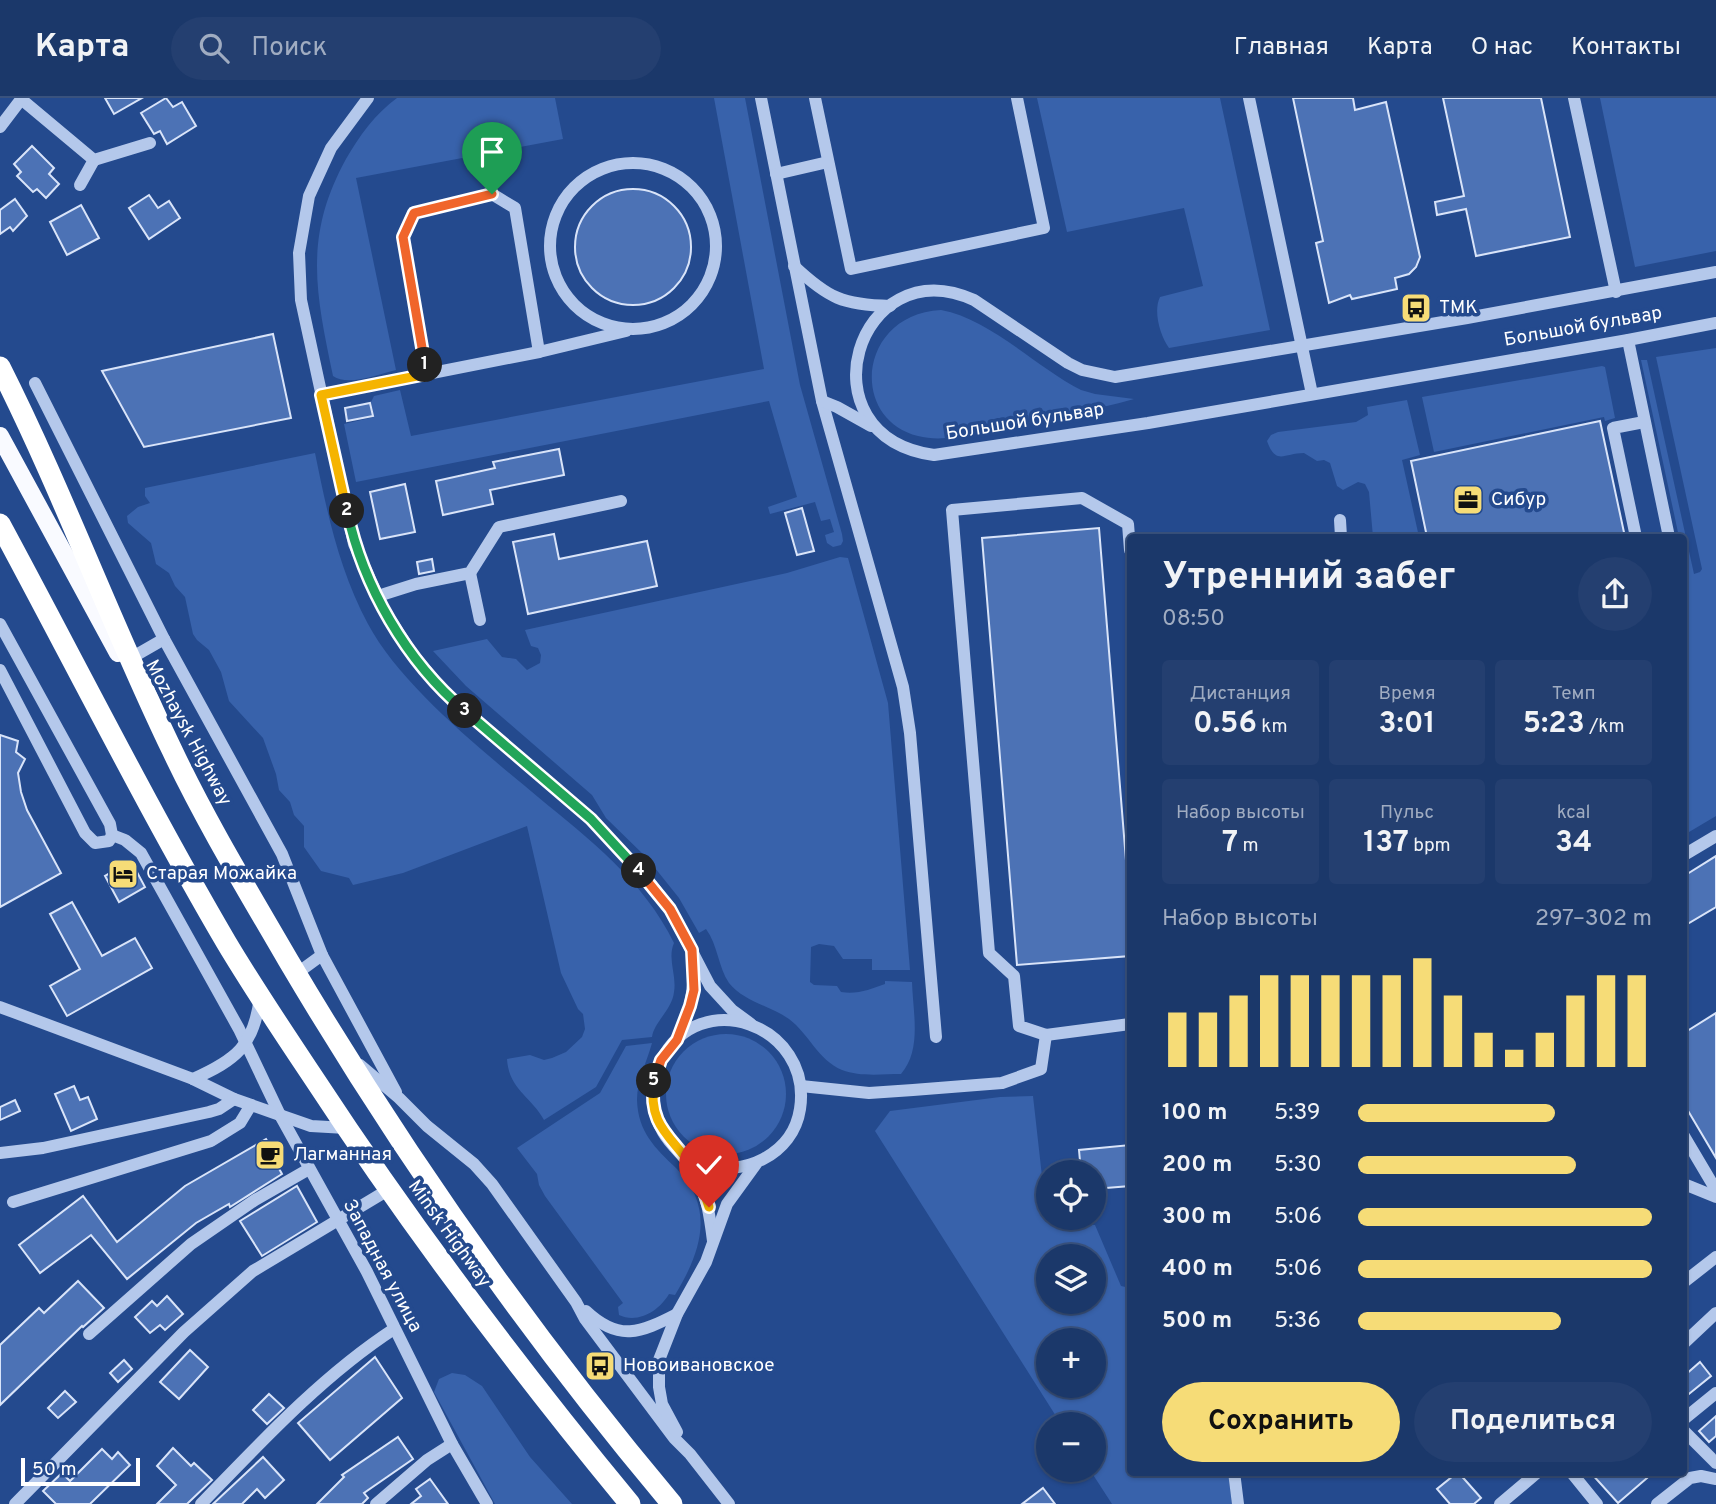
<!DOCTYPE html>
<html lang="ru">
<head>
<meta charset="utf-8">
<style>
	body { margin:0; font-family:Overpass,sans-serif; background:#243f70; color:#f1f3f6; height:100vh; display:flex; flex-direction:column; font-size:26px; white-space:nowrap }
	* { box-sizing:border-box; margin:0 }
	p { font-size:23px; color:#a0acc1 }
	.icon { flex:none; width:38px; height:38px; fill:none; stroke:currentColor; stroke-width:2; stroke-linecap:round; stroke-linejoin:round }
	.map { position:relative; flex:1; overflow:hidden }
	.panel { position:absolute; left:1127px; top:436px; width:560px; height:942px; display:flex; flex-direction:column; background:#1b386a; border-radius:7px; box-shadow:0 2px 5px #0004,0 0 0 2px #39527e }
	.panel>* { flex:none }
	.buttons { position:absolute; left:1036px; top:1062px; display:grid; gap:14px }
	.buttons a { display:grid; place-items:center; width:70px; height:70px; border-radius:50%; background:#1b386a; box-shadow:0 2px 5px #0004,0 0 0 2px #39527e; font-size:35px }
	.scale { position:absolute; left:21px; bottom:18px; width:119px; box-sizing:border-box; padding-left:7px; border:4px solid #fff; border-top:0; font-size:19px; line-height:24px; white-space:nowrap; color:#fff; -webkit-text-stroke:5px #244a8e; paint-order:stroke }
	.pin { position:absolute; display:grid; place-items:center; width:60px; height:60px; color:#fff; margin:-72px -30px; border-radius:50% 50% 50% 0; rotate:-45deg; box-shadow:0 0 7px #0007 }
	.pin .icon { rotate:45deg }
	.km { position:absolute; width:35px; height:35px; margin:-18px; border-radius:50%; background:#222; color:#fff; font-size:19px; line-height:35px; text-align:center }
	.round { display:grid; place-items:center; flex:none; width:74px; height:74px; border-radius:37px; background:#243f70 }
	.head { display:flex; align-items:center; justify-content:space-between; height:119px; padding:0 35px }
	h1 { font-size:38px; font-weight:700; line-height:52px }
	.figures { display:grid; grid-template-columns:repeat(3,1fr); gap:10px; height:119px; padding:7px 35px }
	.figures div { display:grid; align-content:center; border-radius:7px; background:#243f70; text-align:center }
	.figures b { font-size:30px; font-weight:700 }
	.figures small { font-size:19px; font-weight:400 }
	.figures p { font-size:19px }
	.chart { height:196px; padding:14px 35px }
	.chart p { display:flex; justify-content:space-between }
	.chart svg { width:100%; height:126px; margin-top:7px; stroke:#f6dc77; stroke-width:6 }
	.primary-button { display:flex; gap:14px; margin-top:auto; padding:14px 35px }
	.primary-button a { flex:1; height:80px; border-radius:42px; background:#f6dc77; color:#111; font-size:28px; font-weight:700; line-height:80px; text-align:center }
	.primary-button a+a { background:#243f70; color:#f1f3f6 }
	ul { padding:0 35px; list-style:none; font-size:23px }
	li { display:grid; grid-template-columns:112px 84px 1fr; align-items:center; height:52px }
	li i { height:18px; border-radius:9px; background:#f6dc77 }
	header { display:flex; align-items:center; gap:42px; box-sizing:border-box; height:98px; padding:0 35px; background:#1b386a; border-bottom:2px solid #39527e }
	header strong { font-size:33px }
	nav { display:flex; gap:38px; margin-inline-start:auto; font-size:24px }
	.search { width:490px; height:63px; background:#243f70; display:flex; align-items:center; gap:18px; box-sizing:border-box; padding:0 24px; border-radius:38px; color:#a0acc1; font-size:26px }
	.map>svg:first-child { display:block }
</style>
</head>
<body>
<header>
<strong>Карта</strong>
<div class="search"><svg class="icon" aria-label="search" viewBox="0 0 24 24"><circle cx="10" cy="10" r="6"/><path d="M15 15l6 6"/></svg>Поиск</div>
<nav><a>Главная</a><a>Карта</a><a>О нас</a><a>Контакты</a></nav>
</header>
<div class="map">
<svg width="1716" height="1406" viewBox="0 0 1716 1406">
	<rect width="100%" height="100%" fill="#244a8e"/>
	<g fill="#3862ab" fill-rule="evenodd">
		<path d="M397,0H555L563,41L356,80L396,272C379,276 348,289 333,278C316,196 303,139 346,61C359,38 376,15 397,0Z"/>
		<polygon points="714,0 745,0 800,287 842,436 843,443 841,447 833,449 827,445 825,437 834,434 830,421 821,423 815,404 770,416 768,409 797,399 769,303 356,384 344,326 374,319 371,304 374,298 400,292 411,338 764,271"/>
		<path d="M1037,0H1220L1270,232L1169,250C1160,237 1153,213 1160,199L1203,188L1184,110L1067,134Z"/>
		<polygon points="1600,0 1716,0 1716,153 1635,169"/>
		<path d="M941,212C990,221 1036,269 1081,292L1095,296L1134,301C1091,313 1047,321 1003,330C976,335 944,345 918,338C848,320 859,216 941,212Z"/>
		<polygon points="1716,250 1716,718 1684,737 1684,479 1687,478 1684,462 1684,439 1679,439 1641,262 1647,262 1694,476 1700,474 1702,471 1656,259"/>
		<polygon points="1602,268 1605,269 1615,320 1605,323 1604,319 1434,354 1422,299"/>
		<path d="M1407,302L1420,357L1402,362L1419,439H1373L1369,394L1365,386L1358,384L1343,392L1337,388L1330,365L1324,362L1317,363L1304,355C1284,355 1276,368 1267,343L1271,337L1278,334L1356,324L1368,317L1367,309Z"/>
		<path d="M315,355C327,414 339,472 368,526C401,588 483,653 538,699C589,741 644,783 674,845C667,861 677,877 674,894C672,912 654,924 652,939L622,942L596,989L544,1022C531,998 509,992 507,961L530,957L544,962L552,960L566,954L582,939L585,931L583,916L578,911L561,875L527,728L403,775L353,787L349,780L321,773L304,749V728L294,717L290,704L279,692L276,676L263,640L229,603L221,574L209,552L197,542L193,536L185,499L175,488L169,475L156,466L151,445L128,425L127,418L138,409L150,405L145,398V390Z"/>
		<path d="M840,459L848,460L888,605L910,872H872V861H843L834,848L819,846L811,849L810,884L814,887L837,888L841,894C857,897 871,891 885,886V883L912,884C913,915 922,952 901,976C882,976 860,979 842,972C818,962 809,936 789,921C770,908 743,903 729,885C718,869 718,847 706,831L699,835L679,800L647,760L606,720L592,697L466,588L433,553L487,541L502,559L516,561L527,572L540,565L541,557L538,550L531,548L525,532L787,475Z"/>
		<circle cx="726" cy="996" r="60"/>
		<path d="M652,945C647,964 637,982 637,1002C638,1034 655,1050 676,1070C716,1110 701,1154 675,1197L669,1196C659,1213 638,1226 619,1217L618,1209L623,1205L545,1098L539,1087L537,1076L517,1050L600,995L626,948Z"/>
		<path d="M1033,998L1047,1123L1095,1127L1121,1188L1130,1190V1374H1228L1232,1406H1112L1090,1372H1094V1326H1061L875,1033L890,1013L1000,999ZM1048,1158H1094V1204H1048ZM1048,1242H1094V1288H1048Z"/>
		<polygon points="452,1275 465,1277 482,1288 530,1359 572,1406 495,1406 434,1294 439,1281"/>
	</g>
	<g fill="#4c72b5" stroke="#d9e4f9" stroke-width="2">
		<polygon points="105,0 142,0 114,16"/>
		<polygon points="166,0 173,9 182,4 196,28 167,46 160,33 154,36 141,15"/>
		<polygon points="1293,0 1353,0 1355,12 1386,4 1420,159 1416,169 1409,176 1395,180 1397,191 1352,201 1350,197 1329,205 1316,145 1323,143"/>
		<polygon points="1443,0 1541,0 1570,139 1476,158 1466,111 1437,117 1435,104 1464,98"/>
		<polygon points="32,48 54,70 49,76 59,86 46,100 37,91 33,94 17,78 21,74 14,66"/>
		<circle cx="633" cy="149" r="58"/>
		<polygon points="149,97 158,110 169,103 180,120 149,141 129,110"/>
		<polygon points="15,101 27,118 13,133 10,129 0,136 0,112"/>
		<polygon points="81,107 99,140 67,157 50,124"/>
		<polygon points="273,236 291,320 144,349 102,273"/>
		<polygon points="370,305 373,318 347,323 345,310"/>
		<polygon points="1600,323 1625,439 1427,439 1411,363"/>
		<polygon points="559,351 564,377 490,392 493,406 443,417 436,383 495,370 493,364"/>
		<polygon points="405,386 415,434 380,441 370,394"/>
		<polygon points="802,410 814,453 797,457 785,415"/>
		<polygon points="1099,430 1128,787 1130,787 1130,858 1017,867 982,440"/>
		<polygon points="554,436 559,461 647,443 657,488 528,516 513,444"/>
		<polygon points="432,461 434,473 419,476 417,464"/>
		<polygon points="0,637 18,643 16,654 25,661 18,675 21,694 27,712 61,775 0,809"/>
		<polygon points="1716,758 1716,809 1684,828 1684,778"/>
		<polygon points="131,763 145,789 119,804 105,778"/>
		<polygon points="72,804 102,858 135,840 152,870 67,918 50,888 80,871 50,816"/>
		<polygon points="1716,915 1716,1060 1684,1006 1684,935"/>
		<polygon points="74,988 80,1002 88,999 97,1021 71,1033 55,996"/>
		<polygon points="15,1002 20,1013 0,1022 0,1009"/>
		<polygon points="266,1041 280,1065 277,1067 282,1076 230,1109 229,1106 196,1125 127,1181 91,1137 40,1175 19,1147 83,1098 117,1144 185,1088"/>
		<polygon points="1130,1047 1130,1088 1094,1091 1094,1074 1081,1074 1079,1052"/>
		<polygon points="297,1088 317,1124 262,1158 240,1123"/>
		<polygon points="78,1183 104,1210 83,1229 82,1228 0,1307 0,1247 39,1210 44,1215"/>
		<polygon points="167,1198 183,1216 165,1232 160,1227 150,1235 135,1219 152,1203 157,1208"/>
		<polygon points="190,1252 208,1269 179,1301 160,1284"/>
		<polygon points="375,1259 402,1300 330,1362 298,1325"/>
		<polygon points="124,1262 132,1271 118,1284 110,1275"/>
		<polygon points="1700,1264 1711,1278 1684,1300 1684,1278"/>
		<polygon points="65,1293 76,1304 58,1320 48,1310"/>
		<polygon points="269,1296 284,1310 267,1326 253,1312"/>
		<polygon points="1716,1318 1716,1338 1709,1344 1699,1333"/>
		<polygon points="398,1339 413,1361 364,1395 368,1400 362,1406 317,1406 344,1379 342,1377"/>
		<polygon points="173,1350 191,1368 194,1365 212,1382 187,1406 157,1406 176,1387 157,1368"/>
		<polygon points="102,1351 112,1361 118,1354 130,1367 90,1406 56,1406 43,1393 62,1375 70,1383"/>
		<polygon points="263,1359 284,1382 265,1400 257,1391 242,1406 213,1406"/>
		<polygon points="1458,1374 1481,1400 1474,1406 1450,1406 1437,1391"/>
		<polygon points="1590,1374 1654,1374 1618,1405"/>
		<polygon points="430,1381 448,1406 411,1406 421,1398 416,1391"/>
		<polygon points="1043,1390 1055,1406 1022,1406"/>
	</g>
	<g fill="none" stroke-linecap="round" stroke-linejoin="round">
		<g stroke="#b4c8eb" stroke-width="12">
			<polyline points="368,0 331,50 309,98 299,155 301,202 354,446 384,512 413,557 446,596 591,721 650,785 670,811 710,888 732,912 751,926"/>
			<polyline points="761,0 822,303 903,589 910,635 936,939"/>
			<polyline points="815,0 851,171 1044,130 1017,0"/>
			<polyline points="1249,0 1312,296"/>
			<polyline points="1574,0 1616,194"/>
			<polyline points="21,1 94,62 150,45"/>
			<polyline points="0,29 22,0"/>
			<circle cx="633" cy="148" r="83"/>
			<polyline points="776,76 828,64"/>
			<polyline points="80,87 94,62"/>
			<path d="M794,168C828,200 843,207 890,208"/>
			<path d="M1716,174L1467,220L1115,279L1082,272L1068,265L974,202C857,149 799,338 934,357L1148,325L1628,242L1716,225"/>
			<polyline points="1628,242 1669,439"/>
			<polyline points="427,276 403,139 414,115 492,96 515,110 539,254"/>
			<polyline points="35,285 164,541 282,756 322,857 296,876"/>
			<polyline points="321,297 539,254 626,233"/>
			<polyline points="822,303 837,309 871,328"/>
			<polyline points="1340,422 1341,439"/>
			<polyline points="1636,439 1613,330 1644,324"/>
			<polyline points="1130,452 1128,426 1082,400 952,412 989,855 1014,878 1019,928 1046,937 1130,926"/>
			<polyline points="470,475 480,522"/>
			<polyline points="378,498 416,486 470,475 499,429 621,403"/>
			<polyline points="0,526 110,726 112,737 109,743 95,745 85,735 0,572"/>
			<polyline points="131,560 164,541"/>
			<polyline points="112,737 125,742 141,755 239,931 280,1017 367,1174 452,1346 487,1406"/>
			<polyline points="1684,757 1716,738"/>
			<polyline points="322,857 396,994"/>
			<path d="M0,909L193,981C236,962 254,948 260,899"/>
			<path d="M678,940C691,913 695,890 693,860"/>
			<polyline points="360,967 399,1000 427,1028 474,1066 492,1086 576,1204 585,1221 674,1340 690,1356 729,1406"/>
			<polyline points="193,981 234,1001 311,1028 346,1030"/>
			<polyline points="801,988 869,995 913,992 1002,985 1041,971 1046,937"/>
			<polyline points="1684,1038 1716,1092"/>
			<path d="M679,1053C686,1058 694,1064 702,1067C743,1079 793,1057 800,1011C813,927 699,886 661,963C650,984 650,1013 663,1034C672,1050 688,1060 696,1076C707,1098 710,1119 713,1143"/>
			<polyline points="0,1055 43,1050 209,1014 219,1011 234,1001"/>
			<polyline points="1684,1086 1716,1099"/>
			<polyline points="13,1104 211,1043 240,1025 251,1007"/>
			<polyline points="1684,1184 1716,1159"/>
			<path d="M586,1213C619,1244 640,1235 677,1216"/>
			<polyline points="89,1236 191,1146 255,1102 309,1071"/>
			<polyline points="1684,1245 1716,1215"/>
			<polyline points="1684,1321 1716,1295"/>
			<polyline points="1684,1333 1716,1365"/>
			<polyline points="677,1334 662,1306 659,1289 659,1262 677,1216 706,1164 727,1106 756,1066"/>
			<polyline points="1234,1374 1238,1406"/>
			<polyline points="1571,1374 1597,1406"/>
			<polyline points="15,1406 184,1234 253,1173 388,1092"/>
			<path d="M201,1406C261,1344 322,1278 394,1231"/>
			<polyline points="376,1406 427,1362 452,1346"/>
			<polyline points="1500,1406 1538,1374"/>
			<polyline points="1657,1406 1690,1380 1701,1378 1716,1381"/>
		</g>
		<polyline stroke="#f9faff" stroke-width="18" points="0,338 118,555"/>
		<g stroke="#fff" stroke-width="21">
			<path d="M0,269C63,394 111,526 172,652C206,724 248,793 288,862C401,1053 529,1236 672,1406"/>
			<path d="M0,426C75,565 146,707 226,844C254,891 285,937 315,982C412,1130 518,1270 630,1406"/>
		</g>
	</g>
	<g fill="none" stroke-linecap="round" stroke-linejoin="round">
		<g stroke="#fff" stroke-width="14">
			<polyline id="split-1" points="425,267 403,139 414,115 492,96"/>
		</g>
		<g stroke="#fff" stroke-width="14">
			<polyline id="split-2" points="347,413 321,297 427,276 425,267"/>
		</g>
		<g stroke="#fff" stroke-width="14">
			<path id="split-3" d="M347,413C363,488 406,563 465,613"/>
		</g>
		<g stroke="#fff" stroke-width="14">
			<polyline id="split-4" points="465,613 591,721 639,773"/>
		</g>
		<g stroke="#fff" stroke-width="14">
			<polyline id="split-5" points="639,773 670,811 692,852 694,892 690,908 677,942 661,962 654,983"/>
		</g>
		<g stroke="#fff" stroke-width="14">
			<path id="split-6" d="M654,983C647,1030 674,1039 695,1073C701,1084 705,1097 709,1109"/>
		</g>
		<use href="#split-1" stroke="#f0652b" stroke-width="9"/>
		<use href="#split-2" stroke="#f5b400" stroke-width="9"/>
		<use href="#split-3" stroke="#22a559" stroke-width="9"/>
		<use href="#split-4" stroke="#22a559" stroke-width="9"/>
		<use href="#split-5" stroke="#f0652b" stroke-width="9"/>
		<use href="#split-6" stroke="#f5b400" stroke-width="9"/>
	</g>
	<defs>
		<g id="bus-square" transform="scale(1.575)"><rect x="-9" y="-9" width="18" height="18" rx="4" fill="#f6dc77" stroke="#244a8e"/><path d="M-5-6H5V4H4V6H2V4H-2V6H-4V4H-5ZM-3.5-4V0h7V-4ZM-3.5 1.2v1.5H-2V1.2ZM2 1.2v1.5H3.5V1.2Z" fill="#111"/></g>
		<g id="office-square" transform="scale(1.575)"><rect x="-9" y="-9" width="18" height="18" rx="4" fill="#f6dc77" stroke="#244a8e"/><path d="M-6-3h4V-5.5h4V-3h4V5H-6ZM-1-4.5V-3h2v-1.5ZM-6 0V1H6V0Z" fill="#111"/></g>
		<g id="hotel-square" transform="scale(1.575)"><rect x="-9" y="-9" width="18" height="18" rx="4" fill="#f6dc77" stroke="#244a8e"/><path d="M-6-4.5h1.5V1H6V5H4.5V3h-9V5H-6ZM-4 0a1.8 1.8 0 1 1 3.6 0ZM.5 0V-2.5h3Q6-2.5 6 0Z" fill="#111"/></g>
		<g id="cafe-square" transform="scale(1.575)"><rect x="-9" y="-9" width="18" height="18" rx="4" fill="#f6dc77" stroke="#244a8e"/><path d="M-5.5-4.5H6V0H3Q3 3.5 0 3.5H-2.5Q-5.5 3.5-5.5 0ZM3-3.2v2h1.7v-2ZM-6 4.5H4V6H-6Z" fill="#111"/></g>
	</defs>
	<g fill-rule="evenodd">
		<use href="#bus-square" x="1416" y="210"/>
		<use href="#office-square" x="1468" y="402"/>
		<use href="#hotel-square" x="123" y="776"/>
		<use href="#cafe-square" x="270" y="1057"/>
		<use href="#bus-square" x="600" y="1268"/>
	</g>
	<g text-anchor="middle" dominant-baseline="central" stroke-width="7" stroke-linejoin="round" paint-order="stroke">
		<g font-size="19" fill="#fff" stroke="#244a8e" text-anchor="start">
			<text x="1439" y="210">ТМК</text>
			<text x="1491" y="402">Сибур</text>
			<text x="146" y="776">Старая Можайка</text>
			<text x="293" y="1057">Лагманная</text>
			<text x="623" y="1268">Новоивановское</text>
		</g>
		<g font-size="19" fill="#fff" stroke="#244a8e">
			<text transform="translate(1583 229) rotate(-10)">Большой бульвар</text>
			<text transform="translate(1025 324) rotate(-9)">Большой бульвар</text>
			<text transform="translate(188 635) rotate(62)">Mozhaysk Highway</text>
			<text transform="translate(449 1136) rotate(54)">Minsk Highway</text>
			<text transform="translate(382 1168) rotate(62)">Западная улица</text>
		</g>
	</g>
</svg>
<div class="buttons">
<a><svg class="icon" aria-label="locate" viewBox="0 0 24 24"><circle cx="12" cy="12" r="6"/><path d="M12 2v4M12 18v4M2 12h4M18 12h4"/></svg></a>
<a><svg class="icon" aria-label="layers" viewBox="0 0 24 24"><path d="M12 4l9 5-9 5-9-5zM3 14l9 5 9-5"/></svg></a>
<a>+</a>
<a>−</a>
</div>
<div class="scale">50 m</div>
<div class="pin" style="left:492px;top:96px;background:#1e9e55"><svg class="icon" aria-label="arrive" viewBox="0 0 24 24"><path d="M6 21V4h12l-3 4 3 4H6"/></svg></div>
<div class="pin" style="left:709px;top:1109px;background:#d93025"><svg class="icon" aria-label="check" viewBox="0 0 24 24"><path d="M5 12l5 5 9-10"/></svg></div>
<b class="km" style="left:425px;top:267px">1</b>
<b class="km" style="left:347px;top:413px">2</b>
<b class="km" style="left:465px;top:613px">3</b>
<b class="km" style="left:639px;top:773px">4</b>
<b class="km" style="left:654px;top:983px">5</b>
<section class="panel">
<div class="head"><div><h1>Утренний забег</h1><p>08:50</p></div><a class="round"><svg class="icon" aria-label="share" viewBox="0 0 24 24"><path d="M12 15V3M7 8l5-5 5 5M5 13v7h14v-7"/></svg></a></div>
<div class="figures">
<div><p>Дистанция</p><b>0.56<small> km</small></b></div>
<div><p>Время</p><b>3:01</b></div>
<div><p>Темп</p><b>5:23<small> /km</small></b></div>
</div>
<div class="figures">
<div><p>Набор высоты</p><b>7<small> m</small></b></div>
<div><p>Пульс</p><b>137<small> bpm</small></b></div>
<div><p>kcal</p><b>34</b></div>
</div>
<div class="chart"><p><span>Набор высоты</span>297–302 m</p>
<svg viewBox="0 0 160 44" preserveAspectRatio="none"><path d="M5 44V25M15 44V25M25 44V19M35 44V12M45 44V12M55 44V12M65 44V12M75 44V12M85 44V6M95 44V19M105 44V32M115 44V38M125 44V32M135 44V19M145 44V12M155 44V12"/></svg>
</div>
<ul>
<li><b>100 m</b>5:39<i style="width:67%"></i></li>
<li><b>200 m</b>5:30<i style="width:74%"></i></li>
<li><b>300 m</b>5:06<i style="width:100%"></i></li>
<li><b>400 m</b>5:06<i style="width:100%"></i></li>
<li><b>500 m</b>5:36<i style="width:69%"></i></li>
</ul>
<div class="primary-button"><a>Сохранить</a><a>Поделиться</a></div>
</section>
</div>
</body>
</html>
